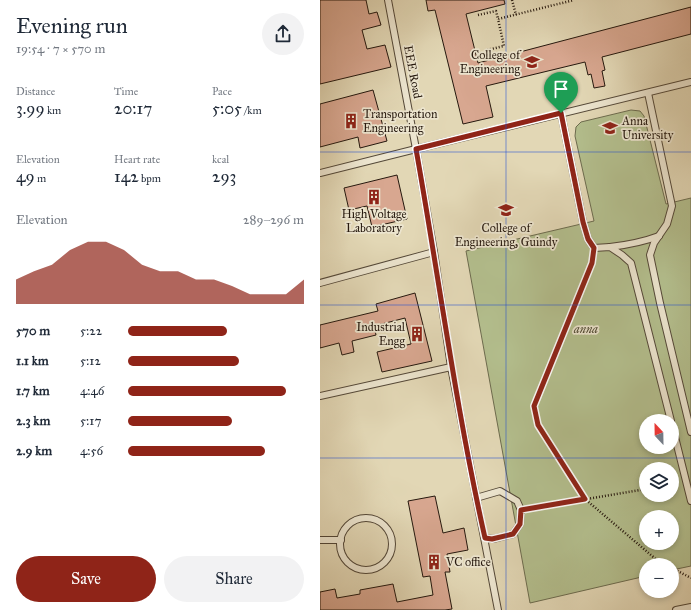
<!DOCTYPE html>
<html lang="en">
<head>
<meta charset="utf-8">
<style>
	body { margin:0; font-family:"IM FELL Great Primer",serif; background:#f2f2f3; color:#1f2937; height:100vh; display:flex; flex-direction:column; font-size:15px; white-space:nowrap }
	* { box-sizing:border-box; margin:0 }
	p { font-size:13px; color:#747a83 }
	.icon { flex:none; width:22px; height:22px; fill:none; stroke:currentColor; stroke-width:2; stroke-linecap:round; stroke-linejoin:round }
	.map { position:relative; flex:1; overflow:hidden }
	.drawer { display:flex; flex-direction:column; background:#fff; width:320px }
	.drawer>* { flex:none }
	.needle { width:26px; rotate:338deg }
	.tools { position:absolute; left:319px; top:414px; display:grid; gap:8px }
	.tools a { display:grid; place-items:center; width:40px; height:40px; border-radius:50%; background:#fff; box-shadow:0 2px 6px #0003; font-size:20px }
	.pin { position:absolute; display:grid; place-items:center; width:34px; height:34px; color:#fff; margin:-41px -17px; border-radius:50% 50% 50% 0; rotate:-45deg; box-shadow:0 0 4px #0007 }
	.pin .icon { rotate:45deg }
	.round { display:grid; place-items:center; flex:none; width:42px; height:42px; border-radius:21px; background:#f2f2f3 }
	.summary { display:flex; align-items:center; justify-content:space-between; height:68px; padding:0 16px }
	h1 { font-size:22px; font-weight:600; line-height:30px }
	.stats { display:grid; grid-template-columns:repeat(3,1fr); gap:6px; height:68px; padding:4px 16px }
	.stats div { display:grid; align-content:center }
	.stats b { font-size:17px; font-weight:600 }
	.stats small { font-size:11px; font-weight:400 }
	.stats p { font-size:11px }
	.chart { height:112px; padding:8px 16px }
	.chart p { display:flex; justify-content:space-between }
	.chart svg { width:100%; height:72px; margin-top:4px; fill:#8f2418; opacity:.7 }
	.button { display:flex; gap:8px; margin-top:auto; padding:8px 16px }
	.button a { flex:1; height:46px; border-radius:24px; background:#8f2418; color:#fff; font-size:16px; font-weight:600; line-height:46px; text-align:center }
	.button a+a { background:#f2f2f3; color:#1f2937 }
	ul { padding:0 16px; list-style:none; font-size:13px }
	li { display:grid; grid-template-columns:64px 48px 1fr; align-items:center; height:30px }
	li i { height:10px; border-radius:5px; background:#8f2418 }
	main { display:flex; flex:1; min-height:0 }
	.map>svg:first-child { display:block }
</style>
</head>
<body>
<main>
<section class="drawer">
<div class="summary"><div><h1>Evening run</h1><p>19:54 · 7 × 570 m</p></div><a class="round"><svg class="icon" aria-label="share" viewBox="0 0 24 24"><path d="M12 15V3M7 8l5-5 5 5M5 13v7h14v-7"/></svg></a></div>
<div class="stats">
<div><p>Distance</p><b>3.99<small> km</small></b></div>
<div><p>Time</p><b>20:17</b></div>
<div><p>Pace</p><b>5:05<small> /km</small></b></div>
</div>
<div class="stats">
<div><p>Elevation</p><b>49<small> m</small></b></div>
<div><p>Heart rate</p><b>142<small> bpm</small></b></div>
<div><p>kcal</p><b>293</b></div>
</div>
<div class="chart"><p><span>Elevation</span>289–296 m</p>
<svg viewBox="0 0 160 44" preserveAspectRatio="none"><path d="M0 44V29L10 24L20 20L30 11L40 6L50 6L60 11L70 20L80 24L90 24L100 29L110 29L120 33L130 38L140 38L150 38L160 29V44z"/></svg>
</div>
<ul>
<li><b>570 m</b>5:22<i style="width:56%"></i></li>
<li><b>1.1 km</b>5:12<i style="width:63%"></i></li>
<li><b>1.7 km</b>4:46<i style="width:90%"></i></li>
<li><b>2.3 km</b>5:17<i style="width:59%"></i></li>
<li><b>2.9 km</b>4:56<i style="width:78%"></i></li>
</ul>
<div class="button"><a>Save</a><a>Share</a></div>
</section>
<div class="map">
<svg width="371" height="610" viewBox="0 0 371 610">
	<rect width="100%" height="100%" fill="#e2d7b5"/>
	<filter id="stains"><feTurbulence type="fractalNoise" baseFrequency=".005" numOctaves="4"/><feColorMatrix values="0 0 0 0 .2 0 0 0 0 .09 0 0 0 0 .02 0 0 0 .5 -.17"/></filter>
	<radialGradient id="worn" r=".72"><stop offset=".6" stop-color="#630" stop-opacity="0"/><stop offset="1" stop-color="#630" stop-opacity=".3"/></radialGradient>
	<path fill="#b3be8d" stroke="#6c6b4e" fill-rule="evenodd" d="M311,110L320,111L324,116L346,204L371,198V566L352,570V565H326V576L210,603L146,251L274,221L255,136L256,127L261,122ZM326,421H352V447H326ZM326,469H352V495H326ZM326,517H352V543H326Z"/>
	<g fill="#d8a790" stroke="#25180e">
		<polygon points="0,0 46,0 49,14 57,12 61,25 42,30 47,49 65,45 71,67 0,84"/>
		<polygon points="106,0 184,0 185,4 146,14 158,63 371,7 371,34 282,57 285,70 282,71 285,86 274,88 271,74 268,75 265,62 166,86 173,117 143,124 115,10 108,11"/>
		<polygon points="53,90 67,141 40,148 38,137 0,147 0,104"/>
		<polygon points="77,175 87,219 52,227 47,206 29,210 24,188"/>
		<polygon points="95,293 112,361 62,372 57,352 91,344 85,318 54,326 56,335 32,341 34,352 22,355 19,343 0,348 0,325 58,311 56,304"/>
		<polygon points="115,496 123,533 144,528 148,550 127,554 130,572 125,572 132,609 125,610 0,610 0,592 15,589 17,598 40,594 40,590 73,584 77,602 113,595 110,576 103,577 88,501"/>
	</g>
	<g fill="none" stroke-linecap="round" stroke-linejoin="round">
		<g stroke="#544838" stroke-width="8">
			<g id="lane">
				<polyline points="68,0 96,149 114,252 131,367 178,610"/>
				<polyline points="328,93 352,206 347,224 334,243 330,255 340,303 371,432"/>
				<polyline points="241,113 263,222 268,239 274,248 290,247 302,255 311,263 351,421"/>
				<polyline points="0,173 96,149 371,82"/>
				<path d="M290,247C307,245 323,242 339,236"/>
				<polyline points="0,283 114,252"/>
				<polyline points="0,396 131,367"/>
				<polyline points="352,425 371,501"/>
				<polyline points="156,498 180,491 197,501 201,510 200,524 193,534 173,539 165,538"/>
				<circle cx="46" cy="544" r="26"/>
				<polyline points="0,540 21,540"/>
				<polyline points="356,610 371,607"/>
			</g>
		</g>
		<g stroke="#25180e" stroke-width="2.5" stroke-dasharray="1 2" stroke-linecap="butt">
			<polyline points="192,0 196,15"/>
			<polyline points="158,15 176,11 178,19 254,0"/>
			<polyline points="167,50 184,46 178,19"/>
			<polyline points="273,256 272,263 214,406 218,425 265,499 338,561 346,565"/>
			<polyline points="352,484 358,483"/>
			<polyline points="208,509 326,489"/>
			<polyline points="352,568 371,578"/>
		</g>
		<use href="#lane" stroke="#ece5cf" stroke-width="6"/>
	</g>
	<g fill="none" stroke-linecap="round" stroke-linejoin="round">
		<g stroke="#fff" stroke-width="8">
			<path id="route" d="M241,113L263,222L268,239L274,248L272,263L214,406L218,425L265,499L201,510L200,524L193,534L172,539L165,538C136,409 119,278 96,149Z"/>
		</g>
		<use href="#route" stroke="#8f2418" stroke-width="5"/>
	</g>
	<path fill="none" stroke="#1d4ed8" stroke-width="1" stroke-opacity="0.55" d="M186,0V610M0,152H371M0,305H371M0,458H371"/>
	<defs>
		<g id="university-bare" transform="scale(1.2)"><path d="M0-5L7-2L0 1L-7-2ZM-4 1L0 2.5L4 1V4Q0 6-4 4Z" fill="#8f2418" stroke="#ece5cf" stroke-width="2.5" paint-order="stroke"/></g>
		<g id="building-bare" transform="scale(1.2)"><path d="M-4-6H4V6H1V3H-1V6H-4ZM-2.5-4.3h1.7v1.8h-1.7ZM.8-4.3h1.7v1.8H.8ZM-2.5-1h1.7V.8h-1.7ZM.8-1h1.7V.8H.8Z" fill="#8f2418" stroke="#ece5cf" stroke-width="2.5" paint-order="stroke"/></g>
	</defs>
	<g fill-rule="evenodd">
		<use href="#university-bare" x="212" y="62"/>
		<use href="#building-bare" x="31" y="121"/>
		<use href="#university-bare" x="290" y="128"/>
		<use href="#building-bare" x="54" y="197"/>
		<use href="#university-bare" x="186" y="210"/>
		<use href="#building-bare" x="97" y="334"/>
		<use href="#building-bare" x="114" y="562"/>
	</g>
	<g text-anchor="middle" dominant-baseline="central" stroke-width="3.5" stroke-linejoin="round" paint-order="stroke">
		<g font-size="12" fill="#25180e" stroke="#ece5cf" text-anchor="start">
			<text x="200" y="55" text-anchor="end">College of<tspan x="200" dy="14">Engineering</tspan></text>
			<text x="43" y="114">Transportation<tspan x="43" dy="14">Engineering</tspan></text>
			<text x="302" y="121">Anna<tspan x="302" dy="14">University</tspan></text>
			<text x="54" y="214" text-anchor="middle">High Voltage<tspan x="54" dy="14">Laboratory</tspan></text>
			<text x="186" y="228" text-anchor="middle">College of<tspan x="186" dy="14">Engineering, Guindy</tspan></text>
			<text x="85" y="327" text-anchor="end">Industrial<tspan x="85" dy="14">Engg</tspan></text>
			<text x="126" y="562">VC office</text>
		</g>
		<g font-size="12" fill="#25180e" stroke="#ece5cf">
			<text transform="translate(93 72) rotate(79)">EEE Road</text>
		</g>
		<g font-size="12" font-style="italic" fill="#504a34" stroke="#ece5cf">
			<text x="266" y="329">anna</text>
		</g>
	</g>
	<rect width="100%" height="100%" filter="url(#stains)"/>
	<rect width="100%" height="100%" fill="url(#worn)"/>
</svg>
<div class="tools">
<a><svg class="needle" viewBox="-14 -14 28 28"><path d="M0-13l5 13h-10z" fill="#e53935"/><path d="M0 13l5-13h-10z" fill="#747a83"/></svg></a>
<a><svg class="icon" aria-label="layers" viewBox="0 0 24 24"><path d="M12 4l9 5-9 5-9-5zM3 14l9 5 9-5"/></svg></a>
<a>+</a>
<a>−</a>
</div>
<div class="pin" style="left:241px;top:113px;background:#1e9e55"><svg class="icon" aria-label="arrive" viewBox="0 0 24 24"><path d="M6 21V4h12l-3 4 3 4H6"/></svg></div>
</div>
</main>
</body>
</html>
